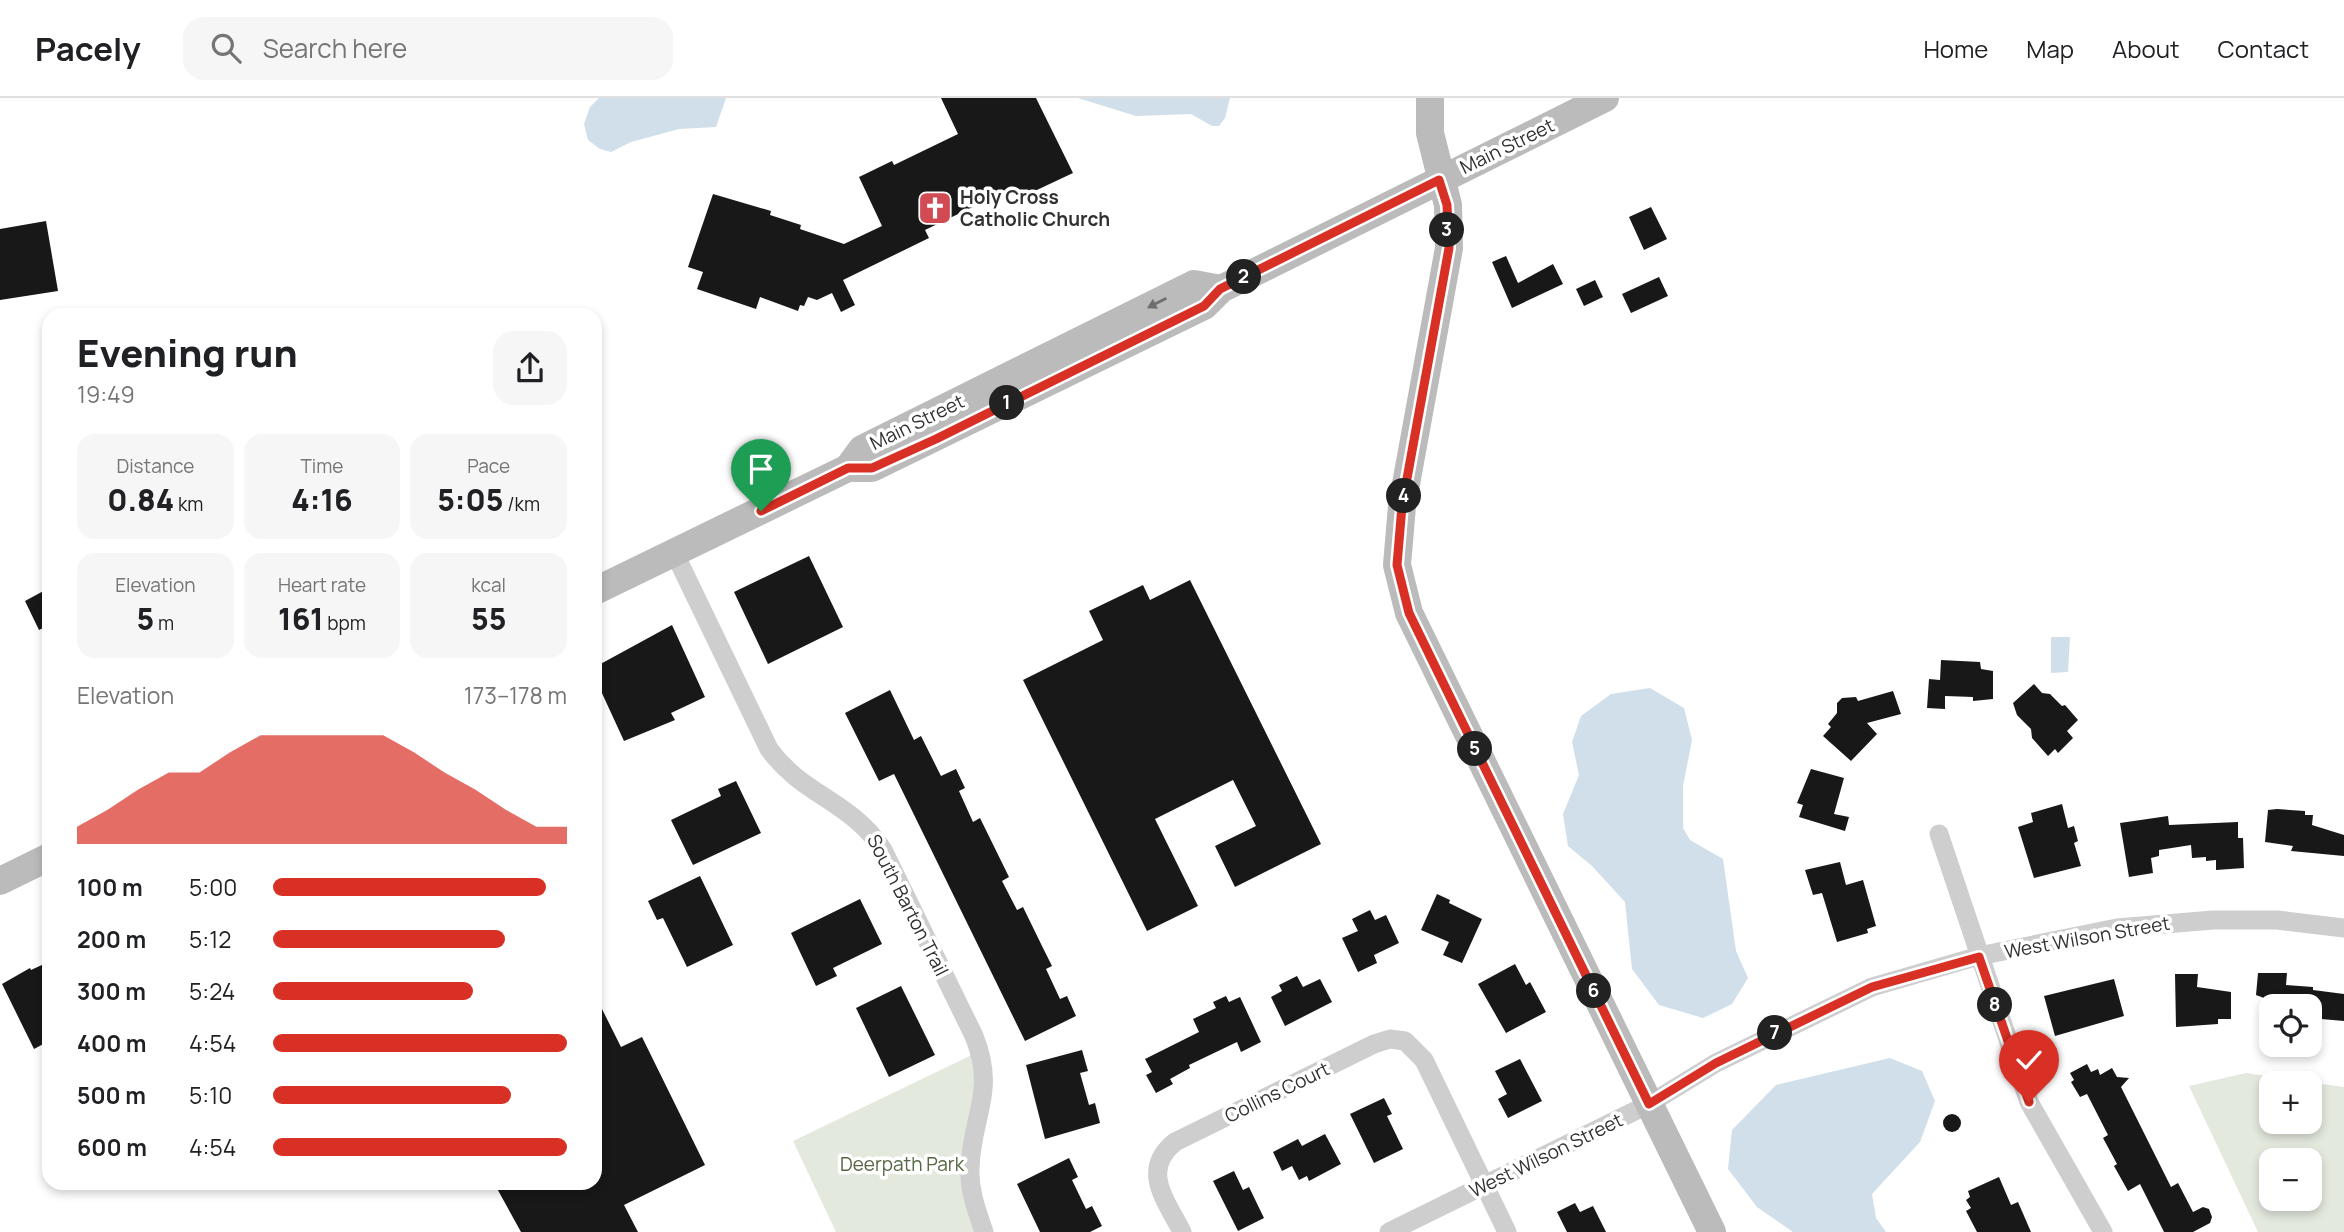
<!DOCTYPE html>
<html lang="en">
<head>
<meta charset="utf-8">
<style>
	body { margin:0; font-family:Manrope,sans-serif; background:#f6f6f6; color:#202124; height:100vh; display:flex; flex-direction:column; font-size:26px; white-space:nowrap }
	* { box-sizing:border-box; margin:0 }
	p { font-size:23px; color:#757577 }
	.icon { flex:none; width:38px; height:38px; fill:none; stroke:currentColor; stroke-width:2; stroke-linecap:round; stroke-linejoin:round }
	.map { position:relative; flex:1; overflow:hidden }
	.panel { position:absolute; left:42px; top:210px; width:560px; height:882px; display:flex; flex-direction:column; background:#fff; border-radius:21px; box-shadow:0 4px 10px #0003 }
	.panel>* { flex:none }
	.buttons { position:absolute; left:2259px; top:896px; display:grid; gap:14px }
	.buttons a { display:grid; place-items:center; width:63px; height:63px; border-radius:14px; background:#fff; box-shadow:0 4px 10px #0003; font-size:35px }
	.pin { position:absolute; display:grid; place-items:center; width:60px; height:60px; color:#fff; margin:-72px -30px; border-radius:50% 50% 50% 0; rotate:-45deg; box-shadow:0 0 7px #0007 }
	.pin .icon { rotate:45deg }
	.km { position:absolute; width:35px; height:35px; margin:-18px; border-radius:50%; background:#222; color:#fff; font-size:19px; line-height:35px; text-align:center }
	.round { display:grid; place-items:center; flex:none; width:74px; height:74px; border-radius:21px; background:#f6f6f6 }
	.overview { display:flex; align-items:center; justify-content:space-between; height:119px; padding:0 35px }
	h1 { font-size:38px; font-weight:800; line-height:52px }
	.metrics { display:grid; grid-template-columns:repeat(3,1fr); gap:10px; height:119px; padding:7px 35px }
	.metrics div { display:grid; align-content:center; border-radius:18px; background:#f6f6f6; text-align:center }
	.metrics b { font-size:30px; font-weight:800 }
	.metrics small { font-size:19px; font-weight:400 }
	.metrics p { font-size:19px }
	.chart { height:196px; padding:14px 35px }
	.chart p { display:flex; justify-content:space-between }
	.chart svg { width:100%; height:126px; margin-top:7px; fill:#d93025; opacity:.7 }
	ul { padding:0 35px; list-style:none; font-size:23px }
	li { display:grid; grid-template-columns:112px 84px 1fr; align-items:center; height:52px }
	li i { height:18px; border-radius:9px; background:#d93025 }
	header { display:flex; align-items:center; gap:42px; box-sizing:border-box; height:98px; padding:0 35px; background:#fff; border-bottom:2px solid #e0e0e0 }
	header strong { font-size:33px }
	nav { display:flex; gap:38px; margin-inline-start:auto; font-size:24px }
	.search { width:490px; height:63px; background:#f6f6f6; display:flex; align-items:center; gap:18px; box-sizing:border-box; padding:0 24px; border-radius:21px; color:#757577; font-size:26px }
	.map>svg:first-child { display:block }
</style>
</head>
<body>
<header>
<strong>Pacely</strong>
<div class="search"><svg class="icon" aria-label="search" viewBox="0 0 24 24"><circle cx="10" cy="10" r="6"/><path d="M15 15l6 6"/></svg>Search here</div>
<nav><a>Home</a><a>Map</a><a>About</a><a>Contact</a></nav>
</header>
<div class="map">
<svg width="2344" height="1134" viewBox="0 0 2344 1134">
	<rect width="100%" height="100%" fill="#fff"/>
	<g fill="#e4e9de" fill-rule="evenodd">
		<polygon points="980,953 970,1068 984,1134 836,1134 793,1043"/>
		<path d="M2246,975L2344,989V1134H2258L2189,988ZM2272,985H2310V1024H2272ZM2272,1062H2310V1101H2272Z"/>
	</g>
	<g fill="#d0dfe9">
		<polygon points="599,0 726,0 716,29 679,31 631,44 611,54 600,51 588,42 584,26 590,9"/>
		<polygon points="1078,0 1230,0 1225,20 1219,28 1212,28 1191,16 1136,18"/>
		<polygon points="2051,539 2070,539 2068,574 2051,575"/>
		<polygon points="1650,590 1684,610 1692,642 1683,688 1683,730 1690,742 1723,761 1736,853 1748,880 1732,906 1703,920 1659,907 1632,871 1625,804 1592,768 1568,748 1563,716 1579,677 1572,644 1581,618 1611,596"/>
		<polygon points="1890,960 1922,973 1935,1003 1920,1044 1872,1096 1876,1120 1886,1134 1793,1134 1757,1109 1728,1071 1732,1032 1776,987"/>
	</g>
	<g fill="#181818">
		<polygon points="941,0 1036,0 1073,75 1022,99 1019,92 1011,96 1008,92 925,132 929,140 843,182 855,207 841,214 832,195 817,202 808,199 804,208 800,207 798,213 760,199 756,211 697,191 703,174 688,169 713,96 771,113 770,117 801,127 800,131 844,146 882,128 859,79 892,63 894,67 958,36"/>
		<polygon points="1651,109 1667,141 1644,152 1629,119"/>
		<polygon points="46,123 58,193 0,202 0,131"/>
		<polygon points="1506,158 1518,185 1553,166 1563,186 1512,210 1492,164"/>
		<polygon points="1659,179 1668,198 1631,215 1622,196"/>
		<polygon points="1595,182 1603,199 1584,208 1576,191"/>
		<polygon points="809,458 843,529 768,566 734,494"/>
		<polygon points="1190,482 1321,746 1235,789 1215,748 1256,728 1233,682 1155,721 1198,808 1147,833 1023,582 1103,542 1089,513 1143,487 1150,502"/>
		<polygon points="49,490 49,527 39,532 25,503"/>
		<polygon points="672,527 705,599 671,615 675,622 624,643 595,580 595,569"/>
		<polygon points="1941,562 1980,564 1981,571 1993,573 1993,601 1973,603 1973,599 1945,598 1945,611 1927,610 1929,581 1940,582"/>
		<polygon points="2034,586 2042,595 2050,596 2062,608 2065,607 2078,622 2067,633 2073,640 2058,655 2055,651 2048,658 2032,640 2031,631 2017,617 2013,605"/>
		<polygon points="890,592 914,642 921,638 941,678 956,671 965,690 959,693 973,724 980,720 1009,779 1002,783 1017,812 1023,809 1042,848 1052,868 1046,871 1060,901 1067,898 1076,918 1025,943 894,676 879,683 845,615"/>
		<polygon points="1893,593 1901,616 1867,625 1877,636 1851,663 1823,638 1831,629 1828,626 1837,615 1837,605 1842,600 1856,599 1858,603"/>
		<polygon points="1811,671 1844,680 1834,716 1849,719 1845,733 1799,719 1803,707 1797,705"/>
		<polygon points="736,683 761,735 693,767 671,722 721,698 718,691"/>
		<polygon points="2062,706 2068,730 2074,728 2078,743 2074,745 2081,768 2034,780 2018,729 2033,724 2031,715"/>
		<polygon points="2277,711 2305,713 2305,717 2313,717 2312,727 2344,737 2344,758 2291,753 2293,748 2265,744 2268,712"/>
		<polygon points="2168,718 2169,727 2238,724 2238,740 2243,740 2244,770 2216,772 2216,762 2206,763 2206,759 2192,760 2191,747 2159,752 2159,758 2151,760 2153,775 2129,779 2120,725"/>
		<polygon points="1840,764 1846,787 1863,782 1876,828 1867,831 1868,835 1837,844 1822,795 1813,797 1805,772"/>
		<polygon points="700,778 733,847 687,869 663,820 657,822 648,803"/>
		<polygon points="1437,796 1450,802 1449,805 1482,821 1462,865 1443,857 1449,844 1421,832"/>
		<polygon points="860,801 882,846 833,870 837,878 816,888 791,835"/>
		<polygon points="1370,812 1375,822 1386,817 1399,845 1374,857 1377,865 1358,874 1342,840 1358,833 1352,821"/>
		<polygon points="44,866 49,875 49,943 34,951 2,886 30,870 31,872"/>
		<polygon points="1515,866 1526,887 1530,884 1546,914 1506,935 1478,886"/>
		<polygon points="2258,875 2287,875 2286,887 2313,889 2313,892 2344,896 2344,923 2310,920 2310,908 2263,908 2264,900 2256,897"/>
		<polygon points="2175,876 2198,876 2197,889 2231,894 2231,921 2218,921 2218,926 2176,929"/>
		<polygon points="1297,878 1303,889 1320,881 1332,904 1285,928 1271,899 1282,893 1279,887"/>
		<polygon points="2114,881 2124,918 2055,938 2044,898"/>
		<polygon points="901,888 935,957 889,979 856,910"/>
		<polygon points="595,897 621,949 642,939 705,1067 624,1107 638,1134 521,1134 494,1085 595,1085"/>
		<polygon points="1226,898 1229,904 1240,899 1261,944 1241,954 1237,944 1189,967 1190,970 1170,981 1173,986 1156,995 1146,977 1152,974 1145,961 1199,934 1193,921 1216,910 1213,904"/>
		<polygon points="1082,952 1088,973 1080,975 1089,1007 1095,1005 1100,1025 1045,1041 1026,967"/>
		<polygon points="1520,961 1542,1003 1508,1020 1498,1001 1507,996 1495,973"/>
		<polygon points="2087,966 2091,974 2098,971 2100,977 2112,970 2117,979 2129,980 2121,989 2171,1089 2178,1085 2193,1114 2203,1109 2209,1111 2212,1119 2210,1125 2193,1134 2164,1134 2140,1086 2128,1093 2114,1068 2117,1066 2103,1040 2108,1037 2087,996 2080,999 2071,984 2074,982 2070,975"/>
		<polygon points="1384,1000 1392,1016 1387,1018 1403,1051 1374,1065 1350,1016"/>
		<circle cx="1952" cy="1025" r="9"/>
		<polygon points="1325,1036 1341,1066 1309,1083 1307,1078 1299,1082 1292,1068 1282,1073 1273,1054 1298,1041 1302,1048"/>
		<polygon points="1069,1060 1078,1079 1072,1082 1086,1111 1092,1108 1102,1128 1090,1134 1040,1134 1017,1086"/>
		<polygon points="1234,1073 1243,1092 1249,1089 1264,1120 1238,1133 1213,1083"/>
		<polygon points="1999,1079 2011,1107 2018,1104 2031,1134 1977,1134 1966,1113 1971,1110 1966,1102 1970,1099 1968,1093"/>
		<polygon points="1575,1105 1580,1114 1593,1108 1606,1134 1567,1134 1557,1114"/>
	</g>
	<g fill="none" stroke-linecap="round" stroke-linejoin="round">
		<g stroke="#cecece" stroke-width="19">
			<path d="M675,456L769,651C803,698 850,702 883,752L974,938C997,995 971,1018 970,1071C969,1093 977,1113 984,1134"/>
			<polyline points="1939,736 2029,1004 2103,1134"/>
			<path d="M1182,1134C1166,1102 1140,1072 1175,1044L1374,946L1390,941L1405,943L1424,962L1507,1134"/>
			<polyline points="1389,1134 1649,1006 1716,965 1872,889 1979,858 2117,830 2213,822 2277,822 2344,830"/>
		</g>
		<g stroke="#bbb" stroke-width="28">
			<polyline points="1430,0 1430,35 1448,107 1449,150 1402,408 1397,467 1409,515 1712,1134"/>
			<polyline points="848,370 862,351 1194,186 1221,191"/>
			<polyline points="595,493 848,370 872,370 1204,208 1221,191 1605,0"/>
			<polyline points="0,783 49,759"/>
		</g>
	</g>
	<defs><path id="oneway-solid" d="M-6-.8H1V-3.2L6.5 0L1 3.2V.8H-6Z" transform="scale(1.75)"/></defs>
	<use fill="#6f6f6f" href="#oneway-solid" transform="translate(1157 205) rotate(153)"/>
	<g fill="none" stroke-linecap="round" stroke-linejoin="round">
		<g stroke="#fff" stroke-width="14">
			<polyline id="route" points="761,413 848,370 872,370 936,341 1204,208 1220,191 1439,82 1447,107 1449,150 1402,408 1397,467 1409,515 1649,1006 1716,965 1872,889 1979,859 2029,1004"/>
		</g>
		<use href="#route" stroke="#d93025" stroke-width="9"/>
	</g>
	<defs>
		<g id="church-square" transform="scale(1.75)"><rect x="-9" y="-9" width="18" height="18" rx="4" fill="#d14a54" stroke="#fff"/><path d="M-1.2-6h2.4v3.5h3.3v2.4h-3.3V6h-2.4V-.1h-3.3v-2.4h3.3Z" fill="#fff"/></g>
	</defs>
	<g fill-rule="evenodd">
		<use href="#church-square" x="935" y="110"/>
	</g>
	<g text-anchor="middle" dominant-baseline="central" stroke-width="7" stroke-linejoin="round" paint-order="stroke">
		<g font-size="19" fill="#313131" stroke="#fff">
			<text transform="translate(1507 48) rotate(-26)">Main Street</text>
			<text transform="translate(917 324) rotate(-26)">Main Street</text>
			<text transform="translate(908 807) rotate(63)">South Barton Trail</text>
			<text transform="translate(2087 839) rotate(-10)">West Wilson Street</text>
			<text transform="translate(1277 994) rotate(-26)">Collins Court</text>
			<text transform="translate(1546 1057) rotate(-26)">West Wilson Street</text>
		</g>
		<g font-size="19" font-weight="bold" fill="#313131" stroke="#fff" text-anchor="start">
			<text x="960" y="99">Holy Cross<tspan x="960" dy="22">Catholic Church</tspan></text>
		</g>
		<g font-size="19" fill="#546843" stroke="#fff">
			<text x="902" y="1066">Deerpath Park</text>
		</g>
	</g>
</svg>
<div class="buttons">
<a><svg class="icon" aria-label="locate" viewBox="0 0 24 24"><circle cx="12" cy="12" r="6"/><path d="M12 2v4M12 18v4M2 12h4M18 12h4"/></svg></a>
<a>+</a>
<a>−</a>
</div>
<div class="pin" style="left:761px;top:413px;background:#1e9e55"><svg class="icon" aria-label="arrive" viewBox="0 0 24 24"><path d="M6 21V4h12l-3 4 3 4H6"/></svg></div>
<div class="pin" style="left:2029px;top:1004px;background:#d93025"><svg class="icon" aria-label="check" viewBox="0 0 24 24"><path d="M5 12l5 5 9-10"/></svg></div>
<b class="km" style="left:1007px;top:305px">1</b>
<b class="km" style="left:1244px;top:179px">2</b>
<b class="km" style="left:1447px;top:132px">3</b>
<b class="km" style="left:1404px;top:398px">4</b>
<b class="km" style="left:1475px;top:651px">5</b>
<b class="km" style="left:1594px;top:893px">6</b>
<b class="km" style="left:1775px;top:935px">7</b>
<b class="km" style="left:1995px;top:907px">8</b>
<section class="panel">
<div class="overview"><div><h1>Evening run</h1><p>19:49</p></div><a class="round"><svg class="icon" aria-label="share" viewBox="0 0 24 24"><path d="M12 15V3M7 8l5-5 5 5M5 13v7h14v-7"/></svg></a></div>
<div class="metrics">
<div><p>Distance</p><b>0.84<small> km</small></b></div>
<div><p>Time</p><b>4:16</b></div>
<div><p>Pace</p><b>5:05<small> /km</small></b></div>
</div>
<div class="metrics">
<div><p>Elevation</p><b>5<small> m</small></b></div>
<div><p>Heart rate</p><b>161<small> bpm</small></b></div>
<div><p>kcal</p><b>55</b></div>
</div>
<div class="chart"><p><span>Elevation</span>173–178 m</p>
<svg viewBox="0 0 160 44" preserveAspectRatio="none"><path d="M0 44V38L10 32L20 25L30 19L40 19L50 12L60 6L70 6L80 6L90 6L100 6L110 12L120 19L130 25L140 32L150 38L160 38V44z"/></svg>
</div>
<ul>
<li><b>100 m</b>5:00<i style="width:93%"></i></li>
<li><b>200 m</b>5:12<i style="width:79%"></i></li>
<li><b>300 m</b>5:24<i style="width:68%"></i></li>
<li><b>400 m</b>4:54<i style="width:100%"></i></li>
<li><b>500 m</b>5:10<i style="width:81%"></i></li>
<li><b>600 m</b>4:54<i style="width:100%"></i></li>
</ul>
</section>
</div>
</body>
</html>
